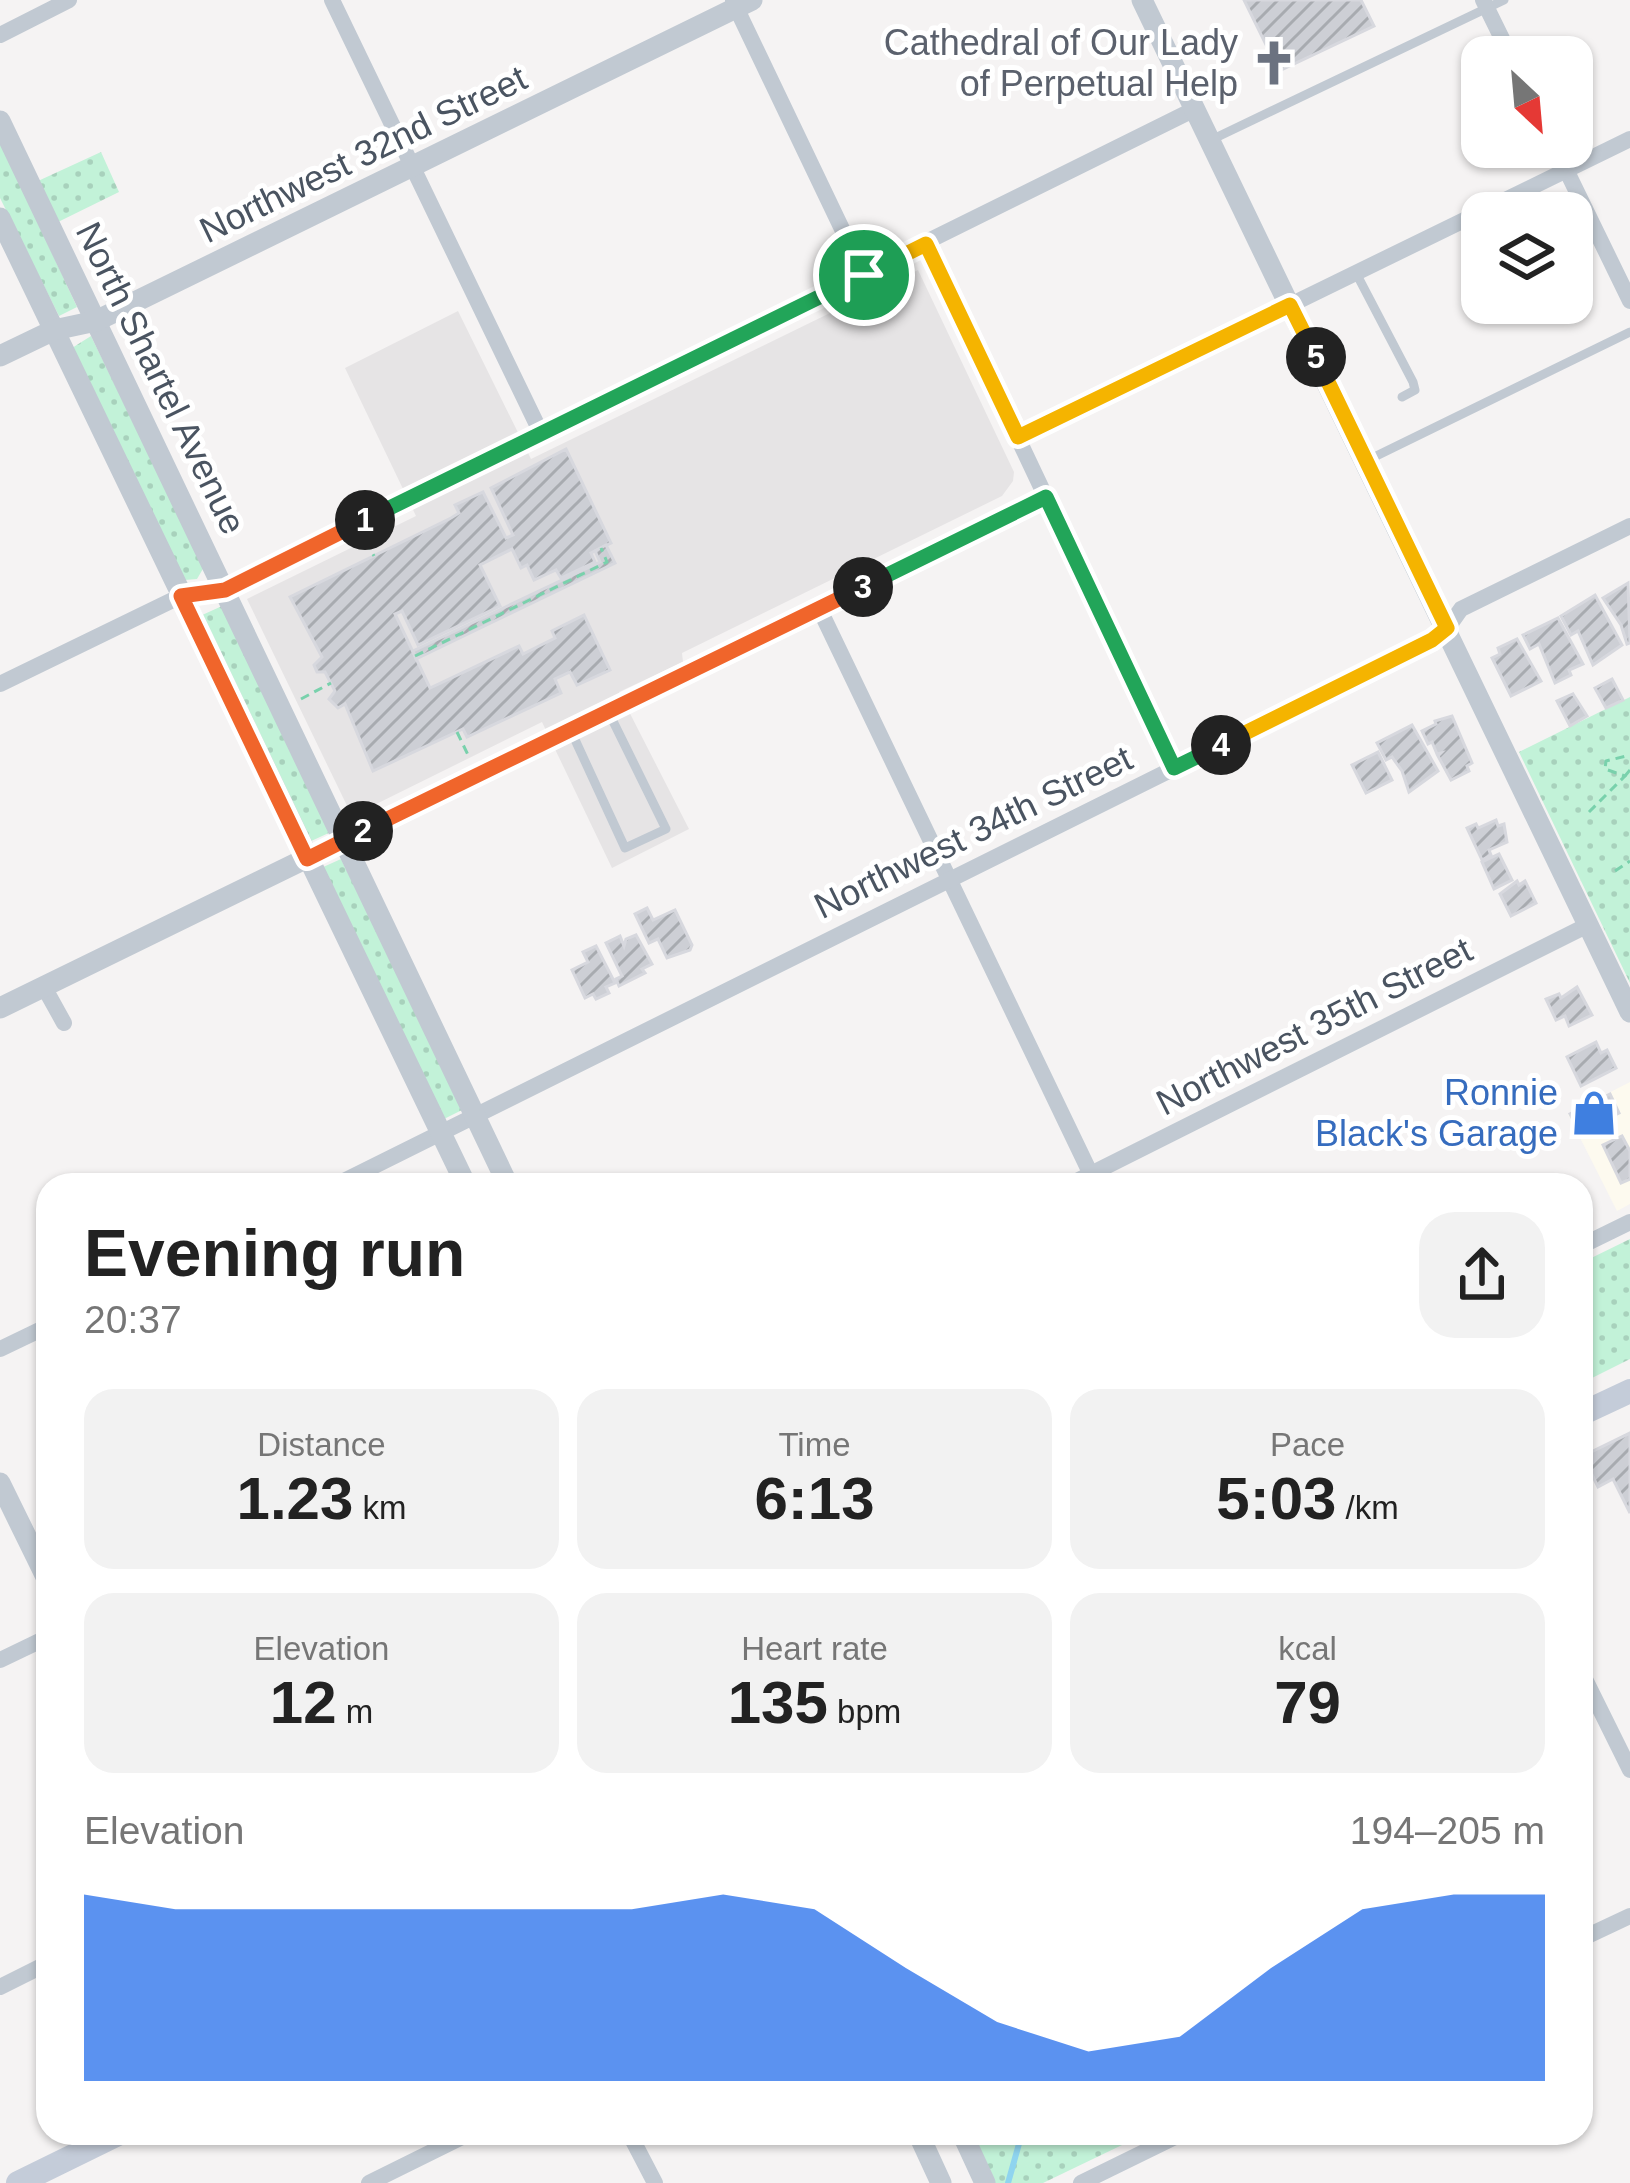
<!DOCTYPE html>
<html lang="en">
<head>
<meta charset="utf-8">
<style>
	body { margin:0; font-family:Helvetica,sans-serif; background:#f2f2f2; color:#222; height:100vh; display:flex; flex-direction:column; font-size:45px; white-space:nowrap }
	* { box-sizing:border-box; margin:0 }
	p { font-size:39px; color:#767676 }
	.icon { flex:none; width:66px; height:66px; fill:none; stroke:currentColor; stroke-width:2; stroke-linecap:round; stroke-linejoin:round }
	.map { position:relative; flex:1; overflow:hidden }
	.side { position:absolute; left:36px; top:1173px; width:1557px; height:972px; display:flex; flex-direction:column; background:#fff; border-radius:36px; box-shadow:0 3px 9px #0004 }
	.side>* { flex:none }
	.needle { width:78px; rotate:154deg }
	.tools { position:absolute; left:1461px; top:36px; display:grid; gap:24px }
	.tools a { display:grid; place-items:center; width:132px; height:132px; border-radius:24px; background:#fff; box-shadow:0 3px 9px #0004; font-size:60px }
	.pin { position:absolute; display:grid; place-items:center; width:102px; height:102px; color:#fff; margin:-51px; border:6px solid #fff; border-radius:50%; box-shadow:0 3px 12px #0007 }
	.km { position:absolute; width:60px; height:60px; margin:-30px; border-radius:50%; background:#222; color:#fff; font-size:33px; line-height:60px; text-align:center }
	.round { display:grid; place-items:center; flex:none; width:126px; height:126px; border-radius:36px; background:#f2f2f2 }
	.overview { display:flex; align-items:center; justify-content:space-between; height:204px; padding:0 48px }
	h1 { font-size:66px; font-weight:700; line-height:90px }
	.metrics { display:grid; grid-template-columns:repeat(3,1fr); gap:18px; height:204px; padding:12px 48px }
	.metrics div { display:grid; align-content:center; border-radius:30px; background:#f2f2f2; text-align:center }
	.metrics b { font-size:60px; font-weight:700 }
	.metrics small { font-size:33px; font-weight:400 }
	.metrics p { font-size:33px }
	.chart { height:336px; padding:24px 48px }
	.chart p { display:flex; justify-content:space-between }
	.chart svg { width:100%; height:216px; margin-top:12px; fill:#1764eb; opacity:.7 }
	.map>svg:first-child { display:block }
</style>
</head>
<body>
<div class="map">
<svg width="1630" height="2183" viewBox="0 0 1630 2183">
	<defs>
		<pattern id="green-dots" width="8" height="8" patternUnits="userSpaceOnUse" patternTransform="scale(3)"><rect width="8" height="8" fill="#c2f2d8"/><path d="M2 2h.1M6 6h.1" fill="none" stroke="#a8d1bc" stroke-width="1.8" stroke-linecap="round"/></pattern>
		<pattern id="building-hatch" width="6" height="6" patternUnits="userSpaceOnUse" patternTransform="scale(3)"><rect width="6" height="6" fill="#cdcfd5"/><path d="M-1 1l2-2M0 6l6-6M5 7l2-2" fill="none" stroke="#a8abb0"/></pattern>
	</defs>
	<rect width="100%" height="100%" fill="#f5f3f3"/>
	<polygon fill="#fdfaef" points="1630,1082 1630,1204 1617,1211 1568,1114"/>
	<polygon fill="#e6e4e5" points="918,270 1014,472 1013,481 1002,496 682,653 683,662 619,692 689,829 612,868 542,722 352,816 247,599 416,516 345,368 458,311 531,459"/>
	<g fill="url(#green-dots)">
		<polygon points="0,141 77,307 59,316 0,198"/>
		<polygon points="101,152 119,192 58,222 38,181"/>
		<polygon points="91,336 204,567 197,579 185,580 72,348"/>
		<polygon points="222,606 331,832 309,842 200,616"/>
		<polygon points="1630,697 1630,983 1519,752"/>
		<polygon points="341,859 464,1109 442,1120 321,868"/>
		<polygon points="1630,1239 1630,1359 1582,1383 1581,1263"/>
		<polygon points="970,2133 1147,2133 1043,2183 993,2183"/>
	</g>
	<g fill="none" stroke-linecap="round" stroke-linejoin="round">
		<polyline stroke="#8fd4ef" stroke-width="6" points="1008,2183 1022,2133"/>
	</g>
	<g fill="url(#building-hatch)" stroke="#d7d8de" stroke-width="3">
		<polygon points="1244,0 1361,0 1374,26 1279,71"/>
		<polygon points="566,449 611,543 591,553 595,562 561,578 556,570 534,580 527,565 521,568 512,549 480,565 500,606 418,645 402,611 395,614 430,688 519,646 523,654 555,638 552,631 584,615 610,670 577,685 570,672 555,679 561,693 467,737 463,729 373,771 345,704 338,708 329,699 335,691 325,672 317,672 314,665 322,657 290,597 451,518 459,513 455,505 483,492 506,538 513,535 491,488"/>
		<polygon points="606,545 615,563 416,659 413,651 600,562 595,551"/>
		<polygon points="1628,583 1630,643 1627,644 1621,625 1603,598"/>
		<polygon points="1595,595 1622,645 1593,665 1578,631 1571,635 1561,616"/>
		<polygon points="1558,618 1583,664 1569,670 1571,675 1555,683 1539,644 1530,649 1523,635"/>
		<polygon points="1517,639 1541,681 1511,696 1492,658 1500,654 1498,648"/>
		<polygon points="1612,679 1623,700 1606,708 1595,688"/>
		<polygon points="1573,694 1587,716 1570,726 1557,701"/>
		<polygon points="1452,716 1472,763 1467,766 1469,771 1451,780 1438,756 1441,753 1437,754 1432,742 1428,744 1422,731 1436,724 1435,721"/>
		<polygon points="1412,725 1438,771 1409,792 1402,771 1392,757 1386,760 1377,743"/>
		<polygon points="1378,752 1392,780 1366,793 1352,765"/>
		<polygon points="1496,820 1498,826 1504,824 1507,842 1489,850 1491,855 1482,860 1467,828 1476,824 1478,828"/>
		<polygon points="1499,854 1512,880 1494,889 1482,862"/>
		<polygon points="1517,881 1519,885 1525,881 1536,903 1511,916 1500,894"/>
		<polygon points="647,908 653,920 675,910 692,945 690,950 667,958 658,939 649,943 635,914"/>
		<polygon points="636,935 652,964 642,969 645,973 619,986 616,979 622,976 606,943 620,936 624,946 626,939"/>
		<polygon points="596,946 615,983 606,987 609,993 596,999 593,994 585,998 572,970 588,962 583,952"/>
		<polygon points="1577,987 1592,1015 1569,1026 1565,1016 1556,1020 1546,999 1559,994 1561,998"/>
		<polygon points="1596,1042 1601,1053 1607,1050 1616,1068 1581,1086 1567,1057"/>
		<polygon points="1610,1094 1619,1113 1579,1132 1570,1114"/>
		<polygon points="1622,1136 1630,1151 1630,1179 1621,1183 1603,1145"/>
		<polygon points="1630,1433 1630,1513 1613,1479 1598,1487 1583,1456"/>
	</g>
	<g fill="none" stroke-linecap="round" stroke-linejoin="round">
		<g stroke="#79d1ac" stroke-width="3" stroke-dasharray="9 6" stroke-linecap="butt">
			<polyline points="366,541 374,556"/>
			<polyline points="415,656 607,562 601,548"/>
			<polyline points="301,699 331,683"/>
			<polyline points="457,732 469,757"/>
			<polyline points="1630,770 1625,776 1630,781"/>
			<polyline points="1589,812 1625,776 1605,769 1606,761 1630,755"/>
			<polyline points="1615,871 1630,861"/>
		</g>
		<g stroke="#c1c9d2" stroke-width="9">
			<polyline points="1211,140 1504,0"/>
			<polyline points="1356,273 1413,382 1415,390 1402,397"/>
			<polyline points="1366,461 1630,332"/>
			<polyline points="571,731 625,848 666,829 608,711"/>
		</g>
		<g stroke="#c1c9d2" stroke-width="16">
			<polyline points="332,0 541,433"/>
			<polyline points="1483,0 1511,57"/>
			<polyline points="733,1 864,275"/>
			<polyline points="0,35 69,0"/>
			<polyline points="1555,147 1630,301"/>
			<polyline points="926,244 1174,768"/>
			<polyline points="1018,438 1630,139"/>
			<polyline points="819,608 1096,1185"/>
			<polyline points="0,684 181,596 225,589 1195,109"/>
			<polyline points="44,987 64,1023"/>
			<polyline points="336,1185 1432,640 1447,629 1461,609 1630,526"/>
			<polyline points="1069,1185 1588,925"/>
			<polyline points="1581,1246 1630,1222"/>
			<polyline points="0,1349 48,1326"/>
			<polyline points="0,1660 48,1637"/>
			<polyline points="1581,1671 1630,1770"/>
			<polyline points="1581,1939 1630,1916"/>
			<polyline points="0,1987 48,1963"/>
			<polyline points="629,2133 655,2183"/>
			<polyline points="369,2183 470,2133"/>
			<polyline points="1081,2183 1183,2133"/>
		</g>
		<g stroke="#c1c9d2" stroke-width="21">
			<polyline points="1142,0 1630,1012"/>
			<polyline points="0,121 508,1185"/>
			<polyline points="0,218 466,1185"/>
			<polyline points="0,356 54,330 96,321 752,0"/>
			<polyline points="0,1008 1046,497"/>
			<polyline points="0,1483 48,1581"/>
			<polyline points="918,2133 941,2183"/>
			<polyline points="962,2133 985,2183"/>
		</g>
		<g stroke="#c4ccd9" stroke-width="24">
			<polyline points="1581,1414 1630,1391"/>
			<polyline points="18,2183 120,2133"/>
		</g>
	</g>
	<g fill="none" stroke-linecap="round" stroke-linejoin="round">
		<g stroke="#fff" stroke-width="24">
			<polyline id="split-1" points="365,520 864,275"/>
		</g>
		<g stroke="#fff" stroke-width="24">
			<polyline id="split-2" points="363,831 307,859 181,596 225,590 365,520"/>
		</g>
		<g stroke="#fff" stroke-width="24">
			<polyline id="split-3" points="363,831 863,587"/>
		</g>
		<g stroke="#fff" stroke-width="24">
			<polyline id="split-4" points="863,587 1046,497 1174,768 1221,745"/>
		</g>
		<g stroke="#fff" stroke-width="24">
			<polyline id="split-5" points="1221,745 1432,640 1447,628 1316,357"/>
		</g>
		<g stroke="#fff" stroke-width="24">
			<polyline id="split-6" points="864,275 926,244 1018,437 1290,305 1316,357"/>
		</g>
		<use href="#split-1" stroke="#22a559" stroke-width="15"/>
		<use href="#split-2" stroke="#f0652b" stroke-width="15"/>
		<use href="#split-3" stroke="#f0652b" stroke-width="15"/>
		<use href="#split-4" stroke="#22a559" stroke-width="15"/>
		<use href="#split-5" stroke="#f5b400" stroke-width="15"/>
		<use href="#split-6" stroke="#f5b400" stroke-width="15"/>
	</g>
	<defs>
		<g id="church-bare" transform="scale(3.6)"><path d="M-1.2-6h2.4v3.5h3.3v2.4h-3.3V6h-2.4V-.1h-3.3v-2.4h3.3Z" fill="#6b7280" stroke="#fff" stroke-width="2.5" paint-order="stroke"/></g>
		<g id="shop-bare" transform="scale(3.6)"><path d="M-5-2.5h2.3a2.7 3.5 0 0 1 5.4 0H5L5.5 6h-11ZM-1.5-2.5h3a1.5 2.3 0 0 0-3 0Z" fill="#3f7fe0" stroke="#fff" stroke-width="2.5" paint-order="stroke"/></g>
	</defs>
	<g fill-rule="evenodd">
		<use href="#church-bare" x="1274" y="63"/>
		<use href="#shop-bare" x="1594" y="1113"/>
	</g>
	<g text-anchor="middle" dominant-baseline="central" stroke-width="10" stroke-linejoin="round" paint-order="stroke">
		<g font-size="36" fill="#5b616d" stroke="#fff" text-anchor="end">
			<text x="1238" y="42">Cathedral of Our Lady<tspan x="1238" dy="41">of Perpetual Help</tspan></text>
		</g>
		<g font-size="36" fill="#4a5461" stroke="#fff">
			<text transform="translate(363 154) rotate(-26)">Northwest 32nd Street</text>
			<text transform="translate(161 378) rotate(64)">North Shartel Avenue</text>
			<text transform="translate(973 832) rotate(-26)">Northwest 34th Street</text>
			<text transform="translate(1314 1026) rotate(-27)">Northwest 35th Street</text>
		</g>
		<g font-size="36" fill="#366cbe" stroke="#fff" text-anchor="end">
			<text x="1558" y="1092">Ronnie<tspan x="1558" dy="41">Black's Garage</tspan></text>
		</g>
	</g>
</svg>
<div class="tools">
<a><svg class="needle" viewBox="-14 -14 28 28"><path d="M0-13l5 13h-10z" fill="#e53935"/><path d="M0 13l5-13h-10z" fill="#767676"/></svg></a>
<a><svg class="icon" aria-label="layers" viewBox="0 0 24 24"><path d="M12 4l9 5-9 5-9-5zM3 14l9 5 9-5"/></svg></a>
</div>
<div class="pin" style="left:864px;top:275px;background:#1e9e55"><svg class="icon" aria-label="arrive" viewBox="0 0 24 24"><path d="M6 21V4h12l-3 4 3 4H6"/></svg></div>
<b class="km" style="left:365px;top:520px">1</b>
<b class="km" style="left:363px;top:831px">2</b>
<b class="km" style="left:863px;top:587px">3</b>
<b class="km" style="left:1221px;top:745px">4</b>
<b class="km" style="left:1316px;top:357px">5</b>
<section class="side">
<div class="overview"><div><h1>Evening run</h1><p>20:37</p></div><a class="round"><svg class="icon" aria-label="share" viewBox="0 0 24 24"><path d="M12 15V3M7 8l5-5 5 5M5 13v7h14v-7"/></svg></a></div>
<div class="metrics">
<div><p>Distance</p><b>1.23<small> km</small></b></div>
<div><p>Time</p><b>6:13</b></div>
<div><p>Pace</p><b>5:03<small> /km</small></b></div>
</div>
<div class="metrics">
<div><p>Elevation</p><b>12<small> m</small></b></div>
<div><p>Heart rate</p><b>135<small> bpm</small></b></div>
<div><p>kcal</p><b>79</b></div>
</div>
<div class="chart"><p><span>Elevation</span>194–205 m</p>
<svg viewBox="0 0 160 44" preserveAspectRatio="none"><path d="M0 44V6L10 9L20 9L30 9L40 9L50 9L60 9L70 6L80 9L90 21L100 32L110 38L120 35L130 21L140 9L150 6L160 6V44z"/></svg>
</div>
</section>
</div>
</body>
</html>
